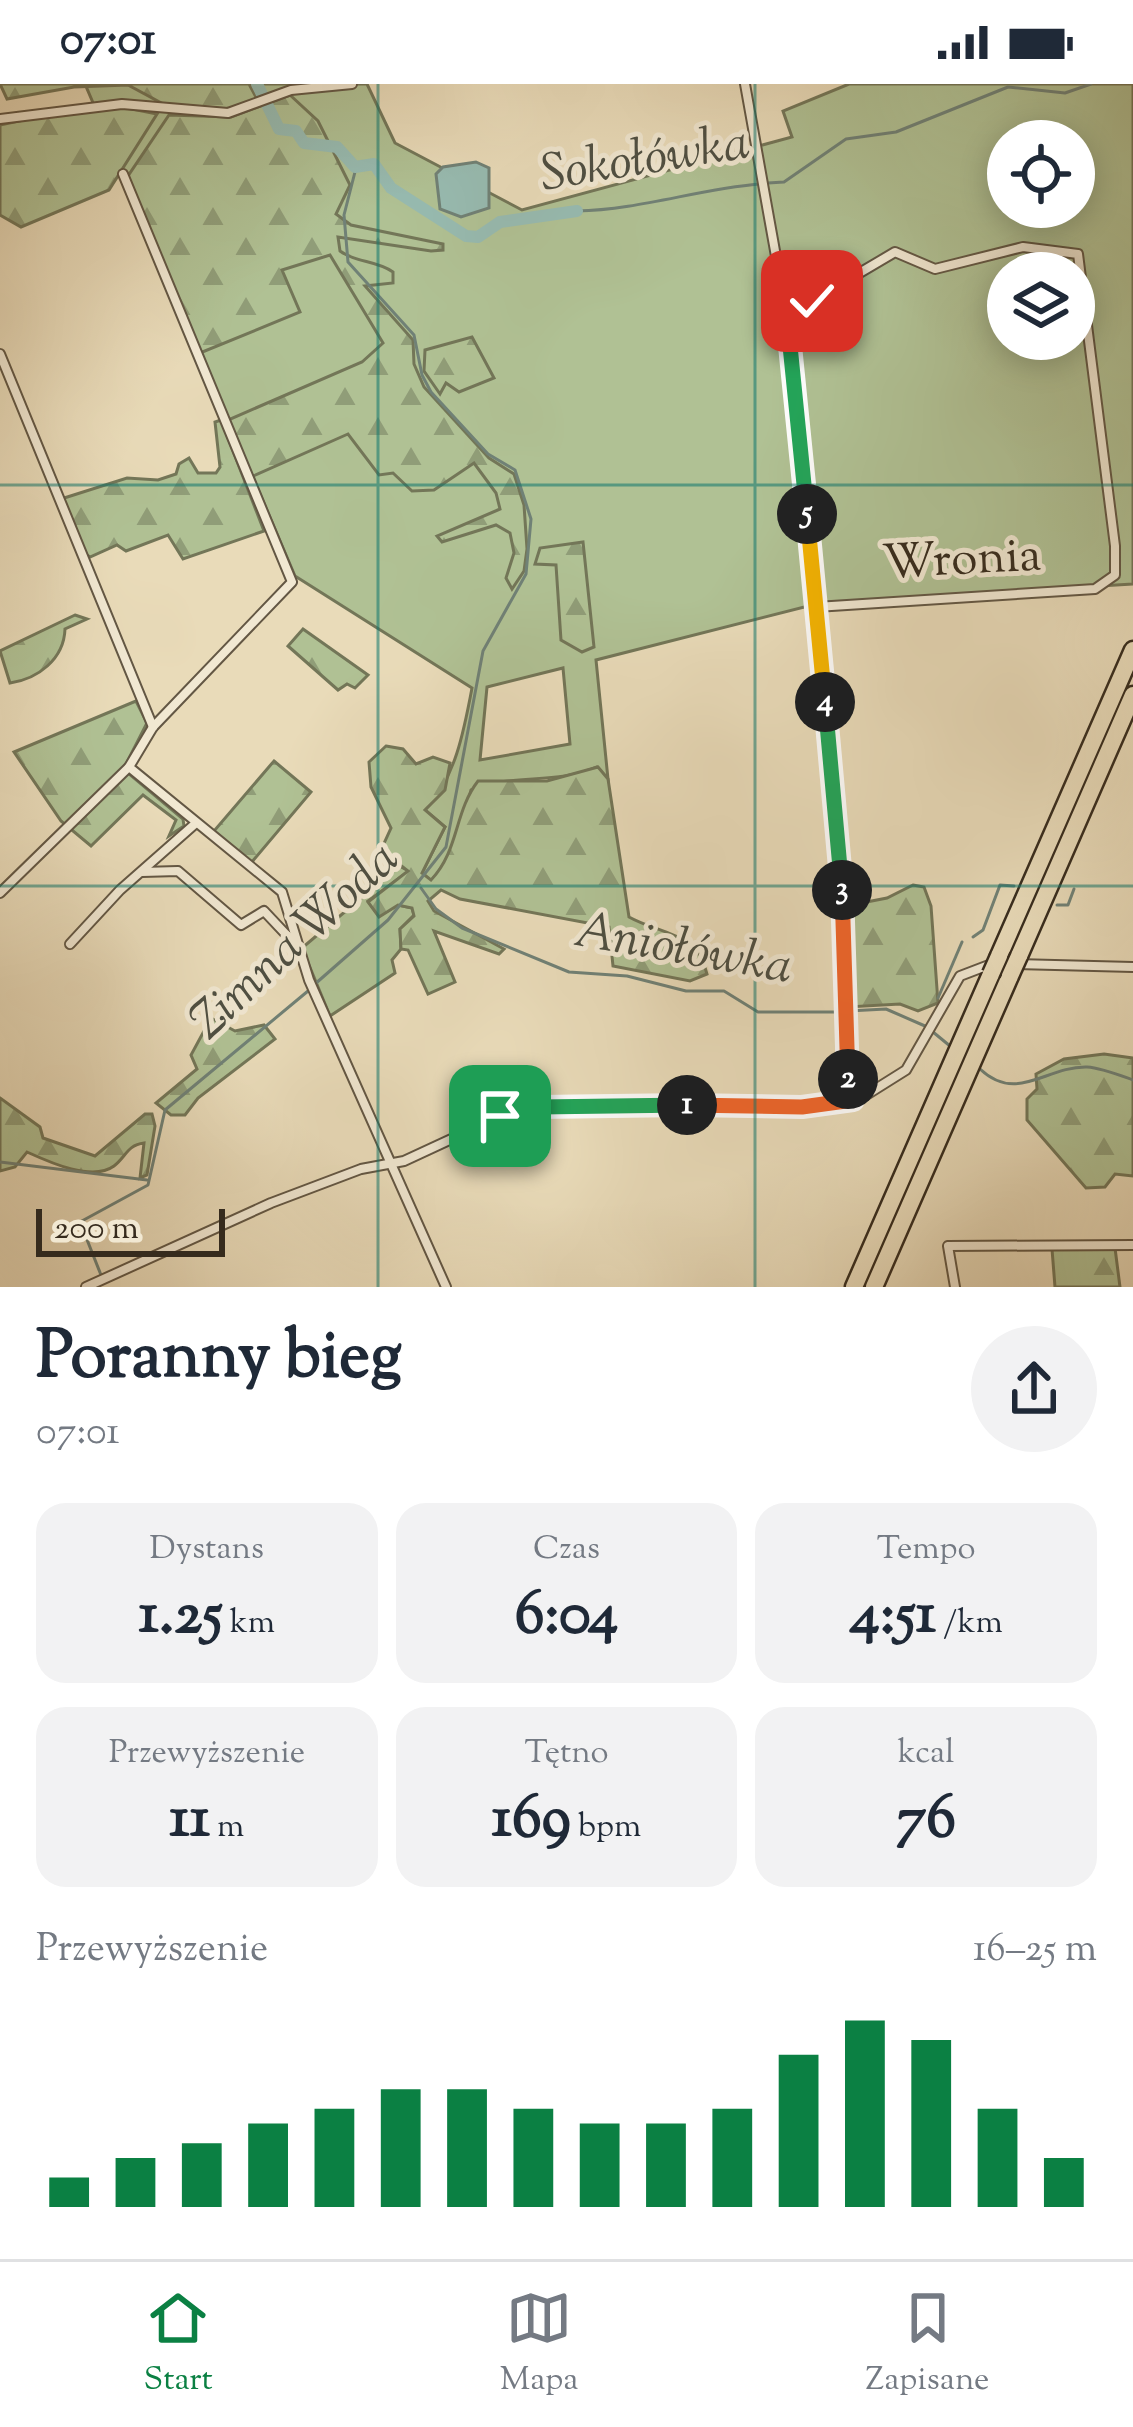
<!DOCTYPE html>
<html lang="pl">
<head>
<meta charset="utf-8">
<style>
	body { margin:0; font-family:"Sorts Mill Goudy",serif; background:#f2f2f3; color:#1f2937; height:100vh; display:flex; flex-direction:column; font-size:45px; white-space:nowrap }
	* { box-sizing:border-box; margin:0 }
	p { font-size:39px; color:#747a83 }
	.icon { flex:none; width:66px; height:66px; fill:none; stroke:currentColor; stroke-width:2; stroke-linecap:round; stroke-linejoin:round }
	.map { position:relative; height:1203px; overflow:hidden }
	.drawer { display:flex; flex-direction:column; background:#fff; flex:1 }
	.drawer>* { flex:none }
	.buttons { position:absolute; left:987px; top:36px; display:grid; gap:24px }
	.buttons a { display:grid; place-items:center; width:108px; height:108px; border-radius:50%; background:#fff; box-shadow:0 6px 30px #0003; font-size:60px }
	.scale { position:absolute; left:36px; bottom:30px; width:189px; box-sizing:border-box; padding-left:12px; border:6px solid #362b1d; border-top:0; font-size:33px; line-height:42px; white-space:nowrap; color:#362b1d; -webkit-text-stroke:9px #f1e8d2; paint-order:stroke }
	.pin { position:absolute; display:grid; place-items:center; width:102px; height:102px; color:#fff; margin:-51px; border-radius:24px; box-shadow:0 6px 18px #0006 }
	.km { position:absolute; width:60px; height:60px; margin:-30px; border-radius:50%; background:#222; color:#fff; font-size:33px; line-height:60px; text-align:center }
	.round { display:grid; place-items:center; flex:none; width:126px; height:126px; border-radius:63px; background:#f2f2f3 }
	.summary { display:flex; align-items:center; justify-content:space-between; height:204px; padding:0 36px }
	h1 { font-size:66px; font-weight:700; line-height:90px }
	.stats { display:grid; grid-template-columns:repeat(3,1fr); gap:18px; height:204px; padding:12px 36px }
	.stats div { display:grid; align-content:center; border-radius:30px; background:#f2f2f3; text-align:center }
	.stats b { font-size:60px; font-weight:700 }
	.stats small { font-size:33px; font-weight:400 }
	.stats p { font-size:33px }
	.chart { height:336px; padding:24px 36px }
	.chart p { display:flex; justify-content:space-between }
	.chart svg { width:100%; height:216px; margin-top:12px; stroke:#0b8043; stroke-width:6 }
	.status { display:flex; justify-content:space-between; align-items:center; height:84px; padding:0 60px; background:#fff; direction:ltr }
	.status svg { height:33px; fill:currentColor }
	.menu { display:flex; justify-content:space-around; align-items:center; height:168px; border-top:3px solid #e0e1e3; background:#fff; font-size:33px; color:#747a83 }
	.menu a { display:grid; justify-items:center; gap:6px }
	.menu .selected { color:#0b8043 }
	.map>svg:first-child { display:block }
</style>
</head>
<body>
<div class="status"><b>07:01</b><svg viewBox="0 0 49 12"><path d="M0 12V9h3v3zM5 12V6h3v6zM10 12V3h3v9zM15 12V0h3v12zM26 1h20v11H26zM47 4h2v5h-2z"/></svg></div>
<div class="map">
<svg width="1133" height="1203" viewBox="0 0 1133 1203">
	<defs>
		<pattern id="forest-firs" width="22" height="20" patternUnits="userSpaceOnUse" patternTransform="scale(3)"><rect width="22" height="20" fill="#b0c194"/><path d="M5 1l3.5 6h-7zM16 11l3.5 6h-7z" fill="#909d78"/></pattern>
	</defs>
	<rect width="100%" height="100%" fill="#e9dbb9"/>
	<filter id="stains"><feTurbulence type="fractalNoise" baseFrequency=".00167" numOctaves="4"/><feColorMatrix values="0 0 0 0 .2 0 0 0 0 .09 0 0 0 0 .02 0 0 0 .5 -.17"/></filter>
	<radialGradient id="worn" r=".72"><stop offset=".6" stop-color="#630" stop-opacity="0"/><stop offset="1" stop-color="#630" stop-opacity=".3"/></radialGradient>
	<g fill="#b0c194" stroke="#737658" stroke-width="3" fill-rule="evenodd">
		<path d="M85,0H367L395,59L522,126L792,53L783,27L849,0H1133V500L820,519L596,576L608,695L597,683C555,701 513,689 471,706C464,736 452,774 431,797L422,789L445,743L425,726C455,695 464,647 472,604L295,492ZM1008,57H1074V123H1008ZM1008,189H1074V255H1008ZM563,584L570,660L480,676L487,603Z"/>
		<polygon points="399,782 409,787 368,817 379,832 398,821 412,824 414,831 400,845 401,865 392,876 395,889 330,932 302,864"/>
	</g>
	<g fill="url(#forest-firs)" stroke="#737658" stroke-width="3">
		<polygon points="0,0 249,0 257,15 228,26 167,22 128,1 74,3 7,15"/>
		<path d="M290,11L318,37L350,101L336,130L351,141L443,160V166L431,167L338,153L340,167C356,179 376,176 393,188V199L365,202L413,256L414,280L424,303L489,374L514,390L524,421L527,465L524,487L512,505L506,494L514,469L510,449L496,441L442,458L437,452L500,425L496,409L474,379L434,406L412,407L393,389L379,391L348,350L251,393L228,336L362,278L383,259L330,171L282,186L300,228L200,269L128,92L169,31L231,33Z"/>
		<polygon points="122,23 157,30 109,106 21,143 0,131 0,41 71,26"/>
		<polygon points="472,253 494,294 459,308 446,299 440,310 424,287 425,266"/>
		<polygon points="221,336 264,447 183,475 168,451 126,467 117,461 90,473 84,469 61,415 127,394 158,396 176,390 179,380 189,374 198,389 216,389 220,383 215,338"/>
		<polygon points="583,458 594,563 582,568 561,556 556,481 535,480 540,464"/>
		<path d="M75,531L87,535L65,545C64,575 38,595 10,599L0,567Z"/>
		<polygon points="303,545 368,591 355,604 347,600 338,606 288,562"/>
		<polygon points="136,617 147,639 127,678 128,689 183,735 184,742 169,752 176,736 143,711 91,762 61,737 14,668"/>
		<path d="M386,662L403,665L416,680L433,673L450,679L445,706L425,726L445,743L422,789L431,796C459,767 454,728 478,697H547L598,683L608,695L629,833C661,851 697,847 707,890L690,897L613,882L609,843L460,815L441,806L428,817L434,827L504,865L499,870L434,847L455,898L428,910L408,866L401,865L400,845L414,832L412,824L398,821L379,833L368,818L408,787L381,766L391,744L371,703L369,678Z"/>
		<polygon points="274,677 311,708 251,779 214,747"/>
		<polygon points="913,801 924,803 931,822 938,919 918,927 900,920 848,923 846,822 887,814"/>
		<polygon points="211,934 235,947 264,941 275,955 198,1014 185,1031 171,1031 156,1019 197,985 191,971"/>
		<polygon points="1104,970 1133,974 1133,1092 1115,1090 1105,1103 1086,1104 1027,1036 1027,1015 1037,1005 1036,990 1064,975"/>
		<path d="M0,1014L40,1043L43,1054L95,1072L145,1030H152L155,1042L147,1091L140,1094L144,1059C127,1061 126,1073 114,1082C92,1098 49,1078 27,1068L15,1083L0,1087Z"/>
		<polygon points="1115,1164 1120,1203 1055,1203 1052,1165"/>
	</g>
	<polygon fill="#97bbb1" stroke="#708176" stroke-width="3" points="476,78 489,84 489,124 461,133 440,125 436,90 443,83"/>
	<g fill="none" stroke-linecap="round" stroke-linejoin="round">
		<g stroke="#708176" stroke-width="3">
			<polyline points="768,99 784,98 846,55 896,48 1008,3 1065,9 1091,0"/>
			<path d="M577,127C638,126 699,105 759,100"/>
			<polyline points="421,804 436,825 462,844 569,888 627,892 686,907 724,907 758,928 839,928"/>
			<polyline points="1057,821 1068,821 1074,805"/>
			<polyline points="973,853 983,846 1000,801 1014,802"/>
			<polyline points="315,900 388,836 446,763 483,567 526,490 531,435 515,386 488,370 431,308 422,291 414,251 348,178 344,131 356,84"/>
			<polyline points="938,914 962,858"/>
			<polyline points="848,927 886,925 925,942"/>
			<polyline points="933,948 950,962"/>
			<path d="M980,985C1017,1020 1046,982 1087,983C1102,984 1119,991 1133,996"/>
			<polyline points="0,1078 147,1096"/>
			<polyline points="101,1191 80,1138 148,1101 165,1026 308,907"/>
		</g>
		<polyline stroke="#97bbb1" stroke-width="12" points="257,0 279,45 296,47 304,59 337,63 355,83 374,80 391,104 466,152 478,153 500,138 577,127"/>
		<g stroke="#635744" stroke-width="12">
			<g id="street">
				<polyline points="745,0 786,228 838,756 844,935 853,1016"/>
				<polyline points="0,35 122,20 228,29 291,6 352,0"/>
				<polyline points="123,90 292,498 153,643 129,683 282,808 309,896 446,1203"/>
				<polyline points="785,222 817,214 895,168 935,185 1023,163 1078,170 1115,462 1115,491 1095,505 816,523"/>
				<polyline points="0,270 153,643"/>
				<polyline points="142,788 178,787 241,841 264,827 297,862"/>
				<polyline points="0,809 129,683"/>
				<polyline points="70,860 120,806 196,739"/>
				<polyline points="1015,880 1133,883"/>
				<polyline points="86,1203 271,1119 361,1085 404,1077 514,1026 802,1023 863,1013 906,986 960,892 994,879"/>
				<polyline points="955,1203 948,1162 1133,1161"/>
			</g>
		</g>
		<g stroke="#362b1d" stroke-width="21">
			<g id="highway">
				<polyline points="999,872 1133,566"/>
				<polyline points="1019,872 1133,611"/>
				<polyline points="854,1203 991,890"/>
				<polyline points="874,1203 1010,892"/>
			</g>
		</g>
		<use href="#street" stroke="#f1e8d2" stroke-width="8"/>
		<use href="#highway" stroke="#e9dbb9" stroke-width="16"/>
		<g stroke="#362b1d" stroke-width="21" stroke-linecap="butt">
			<g id="highway-bridge">
				<polyline points="991,890 999,872"/>
				<polyline points="1010,892 1019,872"/>
			</g>
		</g>
		<use href="#highway-bridge" stroke="#e9dbb9" stroke-width="16"/>
	</g>
	<g fill="none" stroke-linecap="round" stroke-linejoin="round">
		<g stroke="#fff" stroke-width="24">
			<polyline id="split-1" points="500,1032 539,1023 687,1021"/>
		</g>
		<g stroke="#fff" stroke-width="24">
			<polyline id="split-2" points="687,1021 802,1023 853,1016 848,995"/>
		</g>
		<g stroke="#fff" stroke-width="24">
			<polyline id="split-3" points="842,806 848,995"/>
		</g>
		<g stroke="#fff" stroke-width="24">
			<polyline id="split-4" points="825,618 842,806"/>
		</g>
		<g stroke="#fff" stroke-width="24">
			<polyline id="split-5" points="807,430 825,618"/>
		</g>
		<g stroke="#fff" stroke-width="24">
			<polyline id="split-6" points="788,242 807,430"/>
		</g>
		<g stroke="#fff" stroke-width="24">
			<polyline id="split-7" points="788,242 785,222 812,217"/>
		</g>
		<use href="#split-1" stroke="#22a559" stroke-width="15"/>
		<use href="#split-2" stroke="#f0652b" stroke-width="15"/>
		<use href="#split-3" stroke="#f0652b" stroke-width="15"/>
		<use href="#split-4" stroke="#22a559" stroke-width="15"/>
		<use href="#split-5" stroke="#f5b400" stroke-width="15"/>
		<use href="#split-6" stroke="#22a559" stroke-width="15"/>
		<use href="#split-7" stroke="#f5b400" stroke-width="15"/>
	</g>
	<path fill="none" stroke="#0f766e" stroke-width="3" stroke-opacity="0.55" d="M378,0V1203M755,0V1203M0,401H1133M0,802H1133"/>
	<g text-anchor="middle" dominant-baseline="central" stroke-width="10" stroke-linejoin="round" paint-order="stroke">
		<g font-size="48" fill="#362b1d" stroke="#f1e8d2">
			<text transform="translate(962 478) rotate(-3)">Wronia</text>
		</g>
		<g font-size="51" font-style="italic" fill="#4e4f42" stroke="#f1e8d2">
			<text transform="translate(645 77) rotate(-9)">Sokołówka</text>
			<text transform="translate(296 858) rotate(-43)">Zimna Woda</text>
			<text transform="translate(683 867) rotate(10)">Aniołówka</text>
		</g>
	</g>
	<rect width="100%" height="100%" filter="url(#stains)"/>
	<rect width="100%" height="100%" fill="url(#worn)"/>
</svg>
<div class="buttons">
<a><svg class="icon" aria-label="locate" viewBox="0 0 24 24"><circle cx="12" cy="12" r="6"/><path d="M12 2v4M12 18v4M2 12h4M18 12h4"/></svg></a>
<a><svg class="icon" aria-label="layers" viewBox="0 0 24 24"><path d="M12 4l9 5-9 5-9-5zM3 14l9 5 9-5"/></svg></a>
</div>
<div class="scale">200 m</div>
<div class="pin" style="left:500px;top:1032px;background:#1e9e55"><svg class="icon" aria-label="arrive" viewBox="0 0 24 24"><path d="M6 21V4h12l-3 4 3 4H6"/></svg></div>
<div class="pin" style="left:812px;top:217px;background:#d93025"><svg class="icon" aria-label="check" viewBox="0 0 24 24"><path d="M5 12l5 5 9-10"/></svg></div>
<b class="km" style="left:687px;top:1021px">1</b>
<b class="km" style="left:848px;top:995px">2</b>
<b class="km" style="left:842px;top:806px">3</b>
<b class="km" style="left:825px;top:618px">4</b>
<b class="km" style="left:807px;top:430px">5</b>
</div>
<section class="drawer">
<div class="summary"><div><h1>Poranny bieg</h1><p>07:01</p></div><a class="round"><svg class="icon" aria-label="share" viewBox="0 0 24 24"><path d="M12 15V3M7 8l5-5 5 5M5 13v7h14v-7"/></svg></a></div>
<div class="stats">
<div><p>Dystans</p><b>1.25<small> km</small></b></div>
<div><p>Czas</p><b>6:04</b></div>
<div><p>Tempo</p><b>4:51<small> /km</small></b></div>
</div>
<div class="stats">
<div><p>Przewyższenie</p><b>11<small> m</small></b></div>
<div><p>Tętno</p><b>169<small> bpm</small></b></div>
<div><p>kcal</p><b>76</b></div>
</div>
<div class="chart"><p><span>Przewyższenie</span>16–25 m</p>
<svg viewBox="0 0 160 44" preserveAspectRatio="none"><path d="M5 44V38M15 44V34M25 44V31M35 44V27M45 44V24M55 44V20M65 44V20M75 44V24M85 44V27M95 44V27M105 44V24M115 44V13M125 44V6M135 44V10M145 44V24M155 44V34"/></svg>
</div>
</section>
<nav class="menu">
<a class="selected"><svg class="icon" aria-label="home" viewBox="0 0 24 24"><path d="M3 11l9-7 9 7M6 9v11h12V9"/></svg>Start</a>
<a><svg class="icon" aria-label="map" viewBox="0 0 24 24"><path d="M3 6l6-2 6 2 6-2v14l-6 2-6-2-6 2zM9 4v14M15 6v14"/></svg>Mapa</a>
<a><svg class="icon" aria-label="saved" viewBox="0 0 24 24"><path d="M7 4h10v16l-5-4-5 4z"/></svg>Zapisane</a>
</nav>
</body>
</html>
